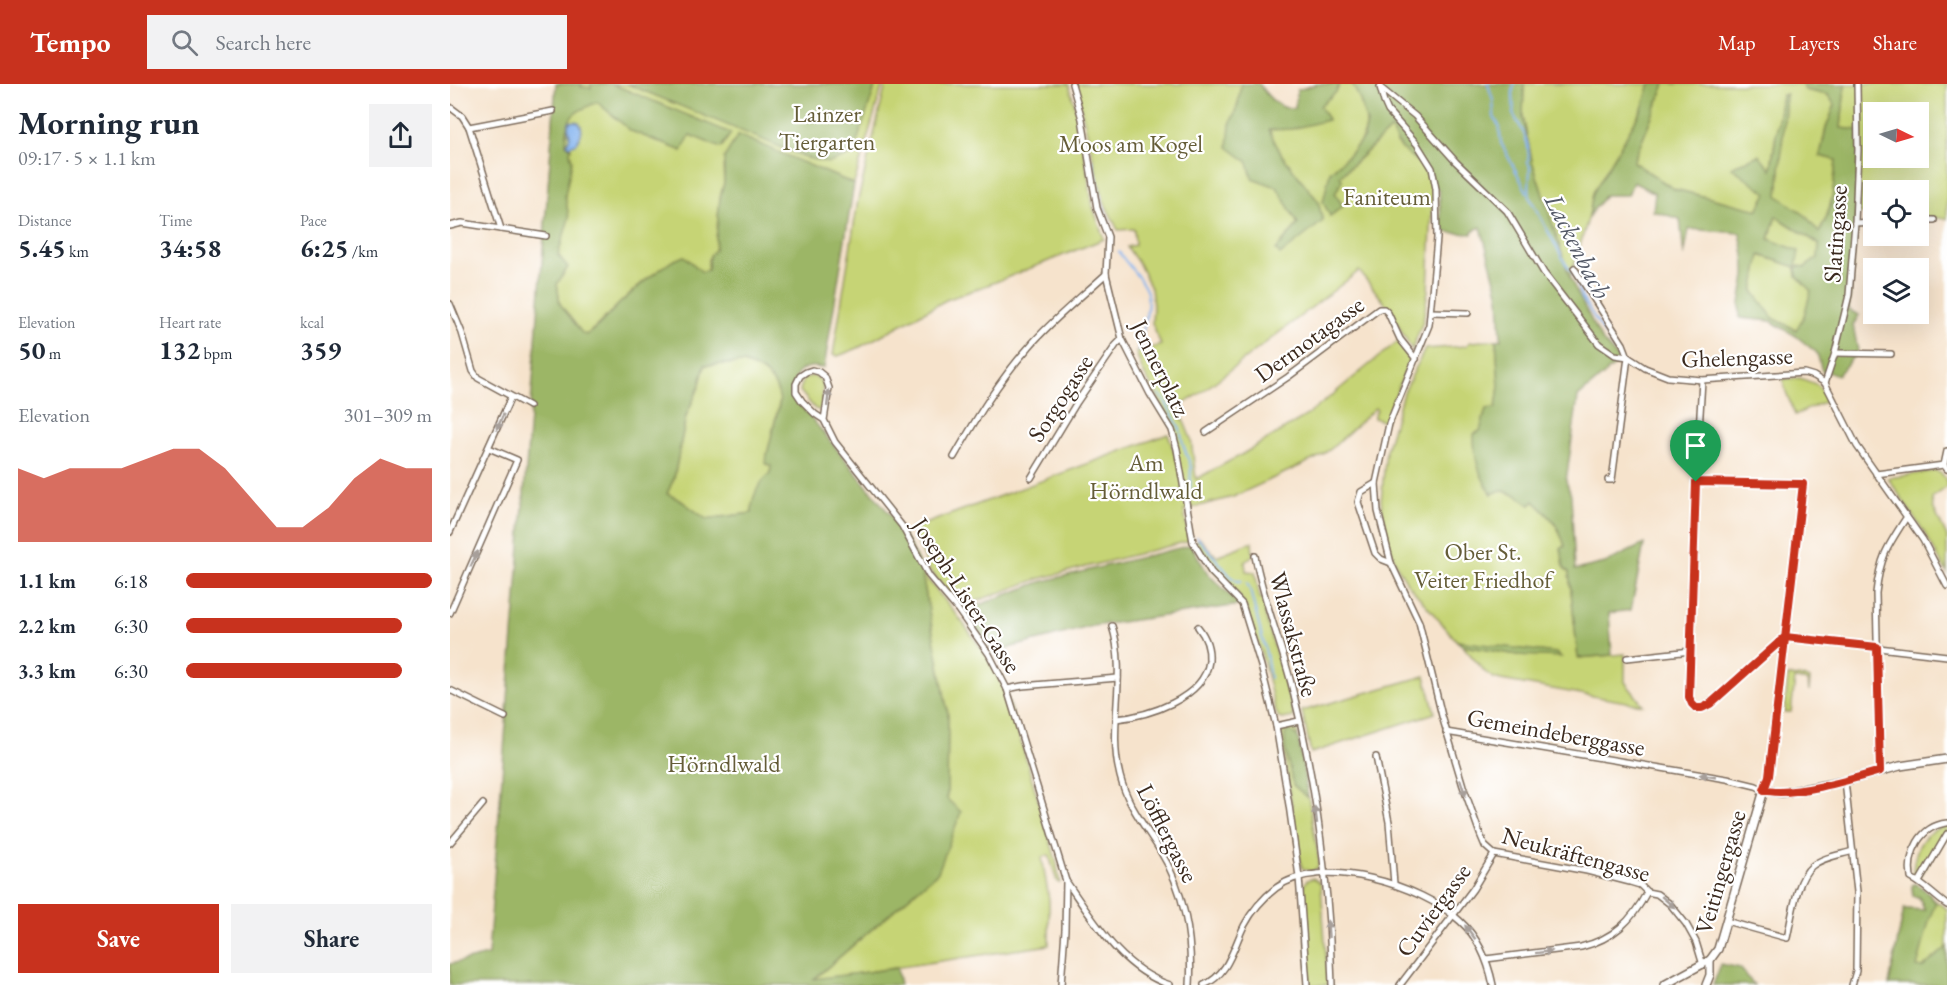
<!DOCTYPE html>
<html lang="en">
<head>
<meta charset="utf-8">
<style>
	body { margin:0; font-family:"EB Garamond",serif; background:#f2f2f3; color:#1f2937; height:100vh; display:flex; flex-direction:column; font-size:22px; white-space:nowrap }
	* { box-sizing:border-box; margin:0 }
	p { font-size:20px; color:#747a83 }
	.icon { flex:none; width:33px; height:33px; fill:none; stroke:currentColor; stroke-width:2; stroke-linecap:round; stroke-linejoin:round }
	.map { position:relative; flex:1; overflow:hidden }
	.side { display:flex; flex-direction:column; background:#fff; width:450px }
	.side>* { flex:none }
	.needle { width:39px; rotate:95deg }
	.fabs { position:absolute; left:1413px; top:18px; display:grid; gap:12px }
	.fabs a { display:grid; place-items:center; width:66px; height:66px; border-radius:0px; background:#fff; box-shadow:0 6px 24px #0002; font-size:30px }
	.pin { position:absolute; display:grid; place-items:center; width:51px; height:51px; color:#fff; margin:-62px -26px; border-radius:50% 50% 50% 0; rotate:-45deg; box-shadow:0 0 6px #0007 }
	.pin .icon { rotate:45deg }
	.round { display:grid; place-items:center; flex:none; width:63px; height:63px; border-radius:0px; background:#f2f2f3 }
	.headline { display:flex; align-items:center; justify-content:space-between; height:102px; padding:0 18px }
	h1 { font-size:33px; font-weight:700; line-height:45px }
	.metrics { display:grid; grid-template-columns:repeat(3,1fr); gap:9px; height:102px; padding:6px 18px }
	.metrics div { display:grid; align-content:center }
	.metrics b { font-size:26px; font-weight:700 }
	.metrics small { font-size:16px; font-weight:400 }
	.metrics p { font-size:16px }
	.chart { height:168px; padding:12px 18px }
	.chart p { display:flex; justify-content:space-between }
	.chart svg { width:100%; height:108px; margin-top:6px; fill:#c8321e; opacity:.7 }
	.primary-button { display:flex; gap:12px; margin-top:auto; padding:12px 18px }
	.primary-button a { flex:1; height:69px; border-radius:0px; background:#c8321e; color:#fff; font-size:24px; font-weight:700; line-height:69px; text-align:center }
	.primary-button a+a { background:#f2f2f3; color:#1f2937 }
	ul { padding:0 18px; list-style:none; font-size:20px }
	li { display:grid; grid-template-columns:96px 72px 1fr; align-items:center; height:45px }
	li i { height:15px; border-radius:8px; background:#c8321e }
	header { display:flex; align-items:center; gap:36px; box-sizing:border-box; height:84px; padding:0 30px; background:#c8321e; color:#fff }
	header strong { font-size:28px }
	nav { display:flex; gap:33px; margin-inline-start:auto; font-size:21px }
	.search { width:420px; height:54px; background:#f2f2f3; display:flex; align-items:center; gap:15px; box-sizing:border-box; padding:0 21px; border-radius:0px; color:#747a83; font-size:22px }
	main { display:flex; flex:1; min-height:0 }
	.map>svg:first-child { display:block }
</style>
</head>
<body>
<header>
<strong>Tempo</strong>
<div class="search"><svg class="icon" aria-label="search" viewBox="0 0 24 24"><circle cx="10" cy="10" r="6"/><path d="M15 15l6 6"/></svg>Search here</div>
<nav><a>Map</a><a>Layers</a><a>Share</a></nav>
</header>
<main>
<section class="side">
<div class="headline"><div><h1>Morning run</h1><p>09:17 · 5 × 1.1 km</p></div><a class="round"><svg class="icon" aria-label="share" viewBox="0 0 24 24"><path d="M12 15V3M7 8l5-5 5 5M5 13v7h14v-7"/></svg></a></div>
<div class="metrics">
<div><p>Distance</p><b>5.45<small> km</small></b></div>
<div><p>Time</p><b>34:58</b></div>
<div><p>Pace</p><b>6:25<small> /km</small></b></div>
</div>
<div class="metrics">
<div><p>Elevation</p><b>50<small> m</small></b></div>
<div><p>Heart rate</p><b>132<small> bpm</small></b></div>
<div><p>kcal</p><b>359</b></div>
</div>
<div class="chart"><p><span>Elevation</span>301–309 m</p>
<svg viewBox="0 0 160 44" preserveAspectRatio="none"><path d="M0 44V14L10 18L20 14L30 14L40 14L50 10L60 6L70 6L80 14L90 26L100 38L110 38L120 30L130 18L140 10L150 14L160 14V44z"/></svg>
</div>
<ul>
<li><b>1.1 km</b>6:18<i style="width:100%"></i></li>
<li><b>2.2 km</b>6:30<i style="width:88%"></i></li>
<li><b>3.3 km</b>6:30<i style="width:88%"></i></li>
</ul>
<div class="primary-button"><a>Save</a><a>Share</a></div>
</section>
<div class="map">
<svg width="1497" height="901" viewBox="0 0 1497 901">
	<rect width="100%" height="100%" fill="#fff"/>
	<filter id="ink" filterUnits="userSpaceOnUse"><feTurbulence type="fractalNoise" baseFrequency=".0167" numOctaves="2"/><feDisplacementMap in="SourceGraphic" scale="12" xChannelSelector="R" yChannelSelector="G"/><feConvolveMatrix kernelMatrix="1 2 1 2 8 2 1 2 1" color-interpolation-filters="sRGB"/></filter>
	<filter id="wash" filterUnits="userSpaceOnUse"><feTurbulence type="fractalNoise" baseFrequency=".008" numOctaves="4" result="noise"/><feDisplacementMap in="SourceGraphic" scale="24" xChannelSelector="R" yChannelSelector="G"/><feGaussianBlur stdDeviation="1.35" result="paint"/><feColorMatrix in="noise" values="0 0 0 0 0 0 0 0 0 0 0 0 0 0 0 0 0 1.4 0 .05"/><feComposite in="paint" operator="in"/></filter>
	<g filter="url(#wash)">
		<rect width="100%" height="100%" fill="#f6e3cc"/>
		<g fill="#c6d475" stroke="#807f4a" stroke-width="1.5" fill-rule="evenodd">
			<path d="M106,0H433L404,100L288,52L273,82L274,99L270,114L265,167L258,175V186L252,188L234,172C211,182 186,203 168,221C157,231 148,242 136,251L131,249L110,220L107,200L91,197Z"/>
			<polygon points="436,0 619,0 629,38 643,123 654,155 543,199 496,216 408,264 388,272 383,271 408,116"/>
			<path d="M625,0H791L788,20L780,41L798,78L802,94L827,103L848,140L826,166L868,117L831,70L818,45H841L878,35L869,22L886,8L890,0H902C928,47 916,55 880,88V132L893,122L885,110L892,96L890,93L941,45L947,59L956,69L969,78L978,89L983,102L978,206L973,237L962,266L939,224L909,187L748,311L728,323L741,355L746,395L791,371L859,330L948,257L960,274L935,338L924,334V332L927,326L925,324L882,364L869,373L783,413L734,426L739,457L588,495L510,523L480,487L461,445L718,350L727,377L725,348L708,314L692,286L686,268L711,261L702,239L703,222L701,204L689,180L677,163L685,161L684,145L668,146L654,118Z"/>
			<polygon points="1074,0 1200,0 1193,24 1143,109 1139,132 1120,194 1082,77 1073,33"/>
			<path d="M1215,0H1352L1356,6L1378,11L1385,21L1376,44L1370,72L1386,76C1384,105 1383,124 1368,150L1356,132L1328,112L1336,11H1332L1317,109L1308,126L1224,105L1183,78Z"/>
			<path d="M1395,0H1497V135L1469,132L1468,106H1424L1423,130L1408,129L1391,44ZM1424,28H1468V74H1424Z"/>
			<polygon points="1326,132 1369,160 1368,174 1355,183 1346,182 1319,155"/>
			<polygon points="1309,171 1346,183 1347,192 1361,207 1354,232 1347,246 1323,234 1303,207"/>
			<path d="M1046,256L1049,302L1046,324L1036,325L1030,348L1042,410L1050,406L1066,411L1080,421L1084,417C1101,434 1107,438 1115,462L1111,464L1119,488L1128,574L1175,570V598L1193,621L1051,596L1044,594L1035,588L1013,562L1068,571L1007,557L956,498V497L947,482L938,458L931,417L936,367L952,312L975,265L1016,262L1020,258Z"/>
			<path d="M293,279C312,285 327,295 330,316L315,379L321,382L320,390L303,429L256,435L230,416L217,410L224,394L236,332L249,303L255,281Z"/>
			<polygon points="361,292 367,293 373,300 371,324 369,326 365,325 350,307 353,295"/>
			<polygon points="1350,294 1368,301 1378,316 1345,331 1335,305 1333,295"/>
			<path d="M1485,387C1493,389 1497,395 1497,403L1482,414L1483,423L1497,453V489L1474,448L1438,394Z"/>
			<polygon points="749,454 766,472 802,458 803,471 795,478 796,487 805,488 810,514 812,514 816,526 814,527 844,633 833,635 829,634 825,626 815,582 796,523 788,510 760,483 746,458"/>
			<polygon points="471,484 478,496 507,531 538,573 553,603 559,618 606,776 610,799 607,798 599,771 592,773 599,816 599,861 363,896 488,788 497,715 498,630"/>
			<polygon points="975,592 985,629 861,669 852,627"/>
			<polygon points="1338,592 1358,594 1360,595 1359,607 1358,597 1345,595 1341,628 1335,628"/>
			<polygon points="838,642 847,646 869,776 868,783 861,788 852,784 850,774 831,652 833,645"/>
			<path d="M1497,742V746L1470,792L1464,793C1462,786 1464,780 1465,774C1469,756 1479,745 1497,742Z"/>
			<polygon points="863,794 869,798 871,802 878,901 859,901 853,803 857,796"/>
			<polygon points="1464,800 1480,810 1481,814 1497,825 1497,872 1439,901 1454,825 1475,826 1469,813 1463,812 1462,802"/>
		</g>
		<g fill="#9cb666" stroke="#6c7042" stroke-width="1.5" fill-rule="evenodd">
			<path d="M106,0H132L131,3L141,4V0H162L281,49L271,64L240,51L232,67L181,47L147,18C121,31 117,29 116,60L121,64L120,68L122,77L115,111L119,134L108,171L118,183L107,200L110,220L132,249L137,251L148,242L168,221L196,196L222,177L234,172L252,188L258,186L260,171L265,166L270,114L274,99V74L288,51L404,100L374,284C370,284 364,282 360,283C344,285 341,301 345,314L442,433L463,466L471,484L498,630L497,715L511,728L488,788L364,895L447,884L450,901H0V880L38,871ZM293,279C312,285 327,295 330,317L315,379L321,382L320,390C308,399 301,414 302,429L256,435L230,416L217,410L224,394L236,332L249,303L255,281Z"/>
			<polygon points="177,0 426,0 403,70 379,79 357,74"/>
			<path d="M791,0H809C817,12 830,27 845,24L847,6L867,0H890L886,8L870,22L878,36L841,45L819,46L831,70L868,117L873,137L830,171L826,166L848,140L827,103L802,94L798,78L778,63L780,41L788,20Z"/>
			<path d="M902,0H1074L1073,33L1082,77L1120,194L1151,255L1170,277L1128,313L1116,397L1121,411L1125,486L1155,479L1194,460L1181,526L1159,529L1162,571L1128,574L1119,488L1114,484L1111,464L1115,462C1107,438 1101,434 1084,417L1080,421L1066,411L1051,406L1042,410C1028,391 1024,373 1024,350L1030,347L1036,325L1046,324L1049,302L1046,256L1051,255L1049,212L1031,143L1022,147V150L992,148L989,107C980,101 979,91 972,83C968,77 963,74 957,70C949,63 945,55 941,45L890,92L892,96L885,110L893,122L880,132L873,118L880,88L900,70L914,53L917,39L909,13Z"/>
			<path d="M1200,0H1215L1183,78L1224,105L1308,126L1317,109L1281,83L1309,71L1321,85L1332,11L1336,10L1328,112L1356,132L1369,149C1384,123 1383,106 1386,76L1370,72L1376,44L1385,21L1378,11L1355,6L1352,0H1395L1391,44L1409,46L1406,143L1399,226L1409,231L1403,241L1408,267L1388,291L1372,287L1367,269L1346,252L1321,237L1290,234C1288,215 1293,209 1295,192C1296,177 1293,163 1290,149L1239,145L1234,172L1230,135L1203,127L1205,109L1183,98L1178,111H1155L1139,132L1143,109L1192,25ZM1326,132L1369,160L1368,174L1355,183L1346,182L1349,167L1319,155ZM1310,171L1346,183L1347,192L1361,207L1354,232L1346,246L1323,234L1303,207Z"/>
			<polygon points="741,461 758,490 790,521 643,542 543,568 513,527 590,498"/>
			<polygon points="1007,557 1106,569 1111,573 1068,571 1013,562"/>
			<polygon points="839,646 848,653 858,714 843,701 835,664 835,650"/>
			<polygon points="1464,800 1468,801 1480,810 1481,814 1486,818 1480,833 1467,883 1472,884 1497,863 1497,901 1439,901 1454,825 1475,826 1469,813 1463,812 1462,802"/>
			<polygon points="1271,880 1290,884 1304,901 1263,901"/>
		</g>
		<path fill="#84b4ef" stroke="#606f86" stroke-width="1.5" d="M124,37L129,38C134,45 131,52 127,59L120,62L117,60L120,52L118,43L119,38Z"/>
		<g fill="none" stroke-linecap="round" stroke-linejoin="round">
			<g stroke="#84b4ef" stroke-width="2">
				<polyline points="1038,0 1043,16 1044,33 1049,42 1051,59 1077,108"/>
				<path d="M1064,0C1061,11 1065,19 1063,30C1073,46 1081,59 1078,79L1080,82L1079,105L1080,114L1116,180L1125,192L1132,214L1165,266"/>
				<polyline points="642,77 651,119"/>
				<polyline points="652,121 661,144"/>
				<path d="M669,168C677,181 689,191 696,206C702,219 691,251 689,267"/>
				<polyline points="709,310 715,317 730,345 733,360 741,383 740,406"/>
				<polyline points="747,453 781,493 787,497 792,497"/>
				<polyline points="797,499 800,506 816,569 820,594"/>
			</g>
		</g>
	</g>
	<g filter="url(#ink)">
		<g fill="none" stroke-linecap="round" stroke-linejoin="round">
			<g stroke="#7c6b5b" stroke-width="8">
				<g id="minor">
					<polyline points="622,0 632,35 647,124 658,153 656,190 672,255 700,310 722,346 727,365 743,458 761,488 792,520 811,582 826,642 839,721 849,793 857,901"/>
					<polyline points="930,3 934,18 938,27 967,60 982,84 986,105 987,154 979,241 939,340 926,399 928,427 941,479 969,538 992,632 1013,702 1030,750 1035,762 1044,770 1137,787 1180,798 1190,801 1197,808 1207,810 1220,820 1236,840 1246,858 1253,881"/>
					<polyline points="932,5 965,32 1006,78 1057,127 1094,189 1149,260 1165,271 1178,273"/>
					<polyline points="0,23 12,32 19,43 51,145"/>
					<polyline points="19,43 103,27"/>
					<polyline points="1468,136 1484,136"/>
					<polyline points="1405,139 1424,138"/>
					<polyline points="0,142 12,139 96,152"/>
					<polyline points="1124,184 1173,260 1178,273 1195,284 1218,293 1252,296 1354,289 1364,292 1375,299 1407,362 1473,456 1497,502"/>
					<polyline points="0,220 12,249 23,287 28,294 79,322"/>
					<polyline points="981,228 1018,229"/>
					<polyline points="1385,269 1441,270"/>
					<polyline points="1252,296 1246,398 1239,613 1242,620 1246,624 1253,624 1260,620 1335,553"/>
					<polyline points="1375,299 1385,269 1399,211 1405,139 1408,66 1407,0"/>
					<polyline points="374,336 365,330 352,317 346,308 346,300 350,292 356,288 362,286 369,288 375,293 379,304 374,336 385,358 452,442 479,492 508,526 539,570 557,605 616,797 615,846 611,901"/>
					<polyline points="756,348 838,293 929,225 934,225 938,229 950,255 966,275"/>
					<polyline points="1497,367 1494,381 1497,385"/>
					<path d="M504,373C526,335 549,296 579,263C602,236 630,214 656,190"/>
					<polyline points="1426,390 1494,381"/>
					<polyline points="581,394 627,318 666,261 672,255"/>
					<polyline points="1158,396 1162,396 1178,273"/>
					<polyline points="926,399 911,408 908,418 925,469 931,475 941,479"/>
					<polyline points="0,448 61,313"/>
					<path d="M805,472C813,515 830,556 841,599C866,697 879,800 882,901"/>
					<polyline points="0,529 67,376 39,364"/>
					<path d="M662,542C678,591 657,643 670,692C677,720 694,741 709,765C734,805 743,854 740,901"/>
					<polyline points="1335,553 1497,572"/>
					<polyline points="1177,574 1241,567"/>
					<polyline points="557,605 572,602 668,594"/>
					<polyline points="0,606 55,633"/>
					<path d="M666,635C697,632 754,615 759,577C760,564 756,553 748,543"/>
					<polyline points="826,642 849,637"/>
					<polyline points="996,648 1277,695 1306,702 1314,706 1319,691 1353,400 1246,398"/>
					<polyline points="926,673 939,738 944,800"/>
					<path d="M1430,687L1426,509C1430,473 1437,463 1456,434"/>
					<polyline points="1395,697 1407,808 1406,887 1402,901"/>
					<path d="M1497,739C1470,742 1457,769 1461,794C1475,801 1484,812 1497,821"/>
					<polyline points="0,759 33,720"/>
					<path d="M616,797C644,837 671,885 720,901"/>
					<polyline points="1469,798 1497,750"/>
					<path d="M1276,837L1337,854C1342,833 1346,795 1362,782C1373,773 1390,771 1403,767"/>
					<path d="M1036,875L1131,863C1163,855 1182,837 1197,808"/>
					<path d="M754,901C779,890 783,864 794,842C802,827 813,814 826,804C871,770 972,801 1010,837C1029,854 1038,877 1043,901"/>
					<polyline points="950,901 1023,805 1044,770"/>
				</g>
			</g>
			<g stroke="#7c6b5b" stroke-width="10">
				<g id="tertiary">
					<polyline points="1214,901 1260,876 1268,865 1314,706 1332,709 1395,697 1450,682 1497,675"/>
					<polyline points="1256,901 1260,891 1260,876"/>
				</g>
			</g>
			<use href="#minor" stroke="#fff" stroke-width="5"/>
			<use href="#tertiary" stroke="#fff" stroke-width="7"/>
		</g>
		<defs><path id="oneway-solid" d="M-6-.8H1V-3.2L6.5 0L1 3.2V.8H-6Z" transform="scale(1.5)"/></defs>
		<g fill="#a79f9a">
			<use href="#oneway-solid" transform="translate(378 314) rotate(-84)"/>
			<use href="#oneway-solid" transform="translate(50 338) rotate(114)"/>
			<use href="#oneway-solid" transform="translate(24 475) rotate(-66)"/>
			<use href="#oneway-solid" transform="translate(1258 692) rotate(-170)"/>
			<use href="#oneway-solid" transform="translate(1013 704) rotate(72)"/>
			<use href="#oneway-solid" transform="translate(866 731) rotate(-97)"/>
			<use href="#oneway-solid" transform="translate(1218 818) rotate(41)"/>
			<use href="#oneway-solid" transform="translate(878 845) rotate(-94)"/>
			<use href="#oneway-solid" transform="translate(1020 848) rotate(-127)"/>
			<use href="#oneway-solid" transform="translate(1094 868) rotate(-7)"/>
		</g>
	</g>
	<g fill="none" stroke-linecap="round" stroke-linejoin="round" filter="url(#ink)">
		<g stroke="#fff" stroke-width="12">
			<path id="route" d="M1246,398L1353,400L1319,692L1314,706C1340,714 1403,695 1430,687L1427,563L1335,553L1260,620L1252,624H1246L1242,620L1239,613L1246,398"/>
		</g>
		<use href="#route" stroke="#c8321e" stroke-width="8"/>
	</g>
	<g text-anchor="middle" dominant-baseline="central" stroke-width="4.5" stroke-linejoin="round" paint-order="stroke">
		<g font-size="24" fill="#655d38" stroke="#fff">
			<text x="377" y="29">Lainzer<tspan x="377" dy="28">Tiergarten</tspan></text>
			<text x="681" y="59">Moos am Kogel</text>
			<text x="937" y="112">Faniteum</text>
			<text x="696" y="378">Am<tspan x="696" dy="28">Hörndlwald</tspan></text>
			<text x="1033" y="467">Ober St.<tspan x="1033" dy="28">Veiter Friedhof</tspan></text>
			<text x="274" y="679">Hörndlwald</text>
		</g>
		<g font-size="24" fill="#3b2a1e" stroke="#fff">
			<text transform="translate(1385 150) rotate(-86)">Slatingasse</text>
			<text transform="translate(859 255) rotate(-36)">Dermotagasse</text>
			<text transform="translate(1287 273) rotate(-2)">Ghelengasse</text>
			<text transform="translate(711 284) rotate(64)">Jennerplatz</text>
			<text transform="translate(610 314) rotate(-57)">Sorgogasse</text>
			<text transform="translate(517 511) rotate(57)">Joseph-Lister-Gasse</text>
			<text transform="translate(844 550) rotate(75)">Wlassakstraße</text>
			<text transform="translate(1106 648) rotate(10)">Gemeindeberggasse</text>
			<text transform="translate(718 749) rotate(63)">Löfflergasse</text>
			<text transform="translate(1126 770) rotate(15)">Neukräftengasse</text>
			<text transform="translate(1270 788) rotate(-74)">Veitingergasse</text>
			<text transform="translate(983 826) rotate(-54)">Cuviergasse</text>
		</g>
		<g font-size="26" font-style="italic" fill="#555a67" stroke="#fff">
			<text transform="translate(1128 162) rotate(63)">Lackenbach</text>
		</g>
	</g>
</svg>
<div class="fabs">
<a><svg class="needle" viewBox="-14 -14 28 28"><path d="M0-13l5 13h-10z" fill="#e53935"/><path d="M0 13l5-13h-10z" fill="#747a83"/></svg></a>
<a><svg class="icon" aria-label="locate" viewBox="0 0 24 24"><circle cx="12" cy="12" r="6"/><path d="M12 2v4M12 18v4M2 12h4M18 12h4"/></svg></a>
<a><svg class="icon" aria-label="layers" viewBox="0 0 24 24"><path d="M12 4l9 5-9 5-9-5zM3 14l9 5 9-5"/></svg></a>
</div>
<div class="pin" style="left:1246px;top:398px;background:#1e9e55"><svg class="icon" aria-label="arrive" viewBox="0 0 24 24"><path d="M6 21V4h12l-3 4 3 4H6"/></svg></div>
</div>
</main>
</body>
</html>
